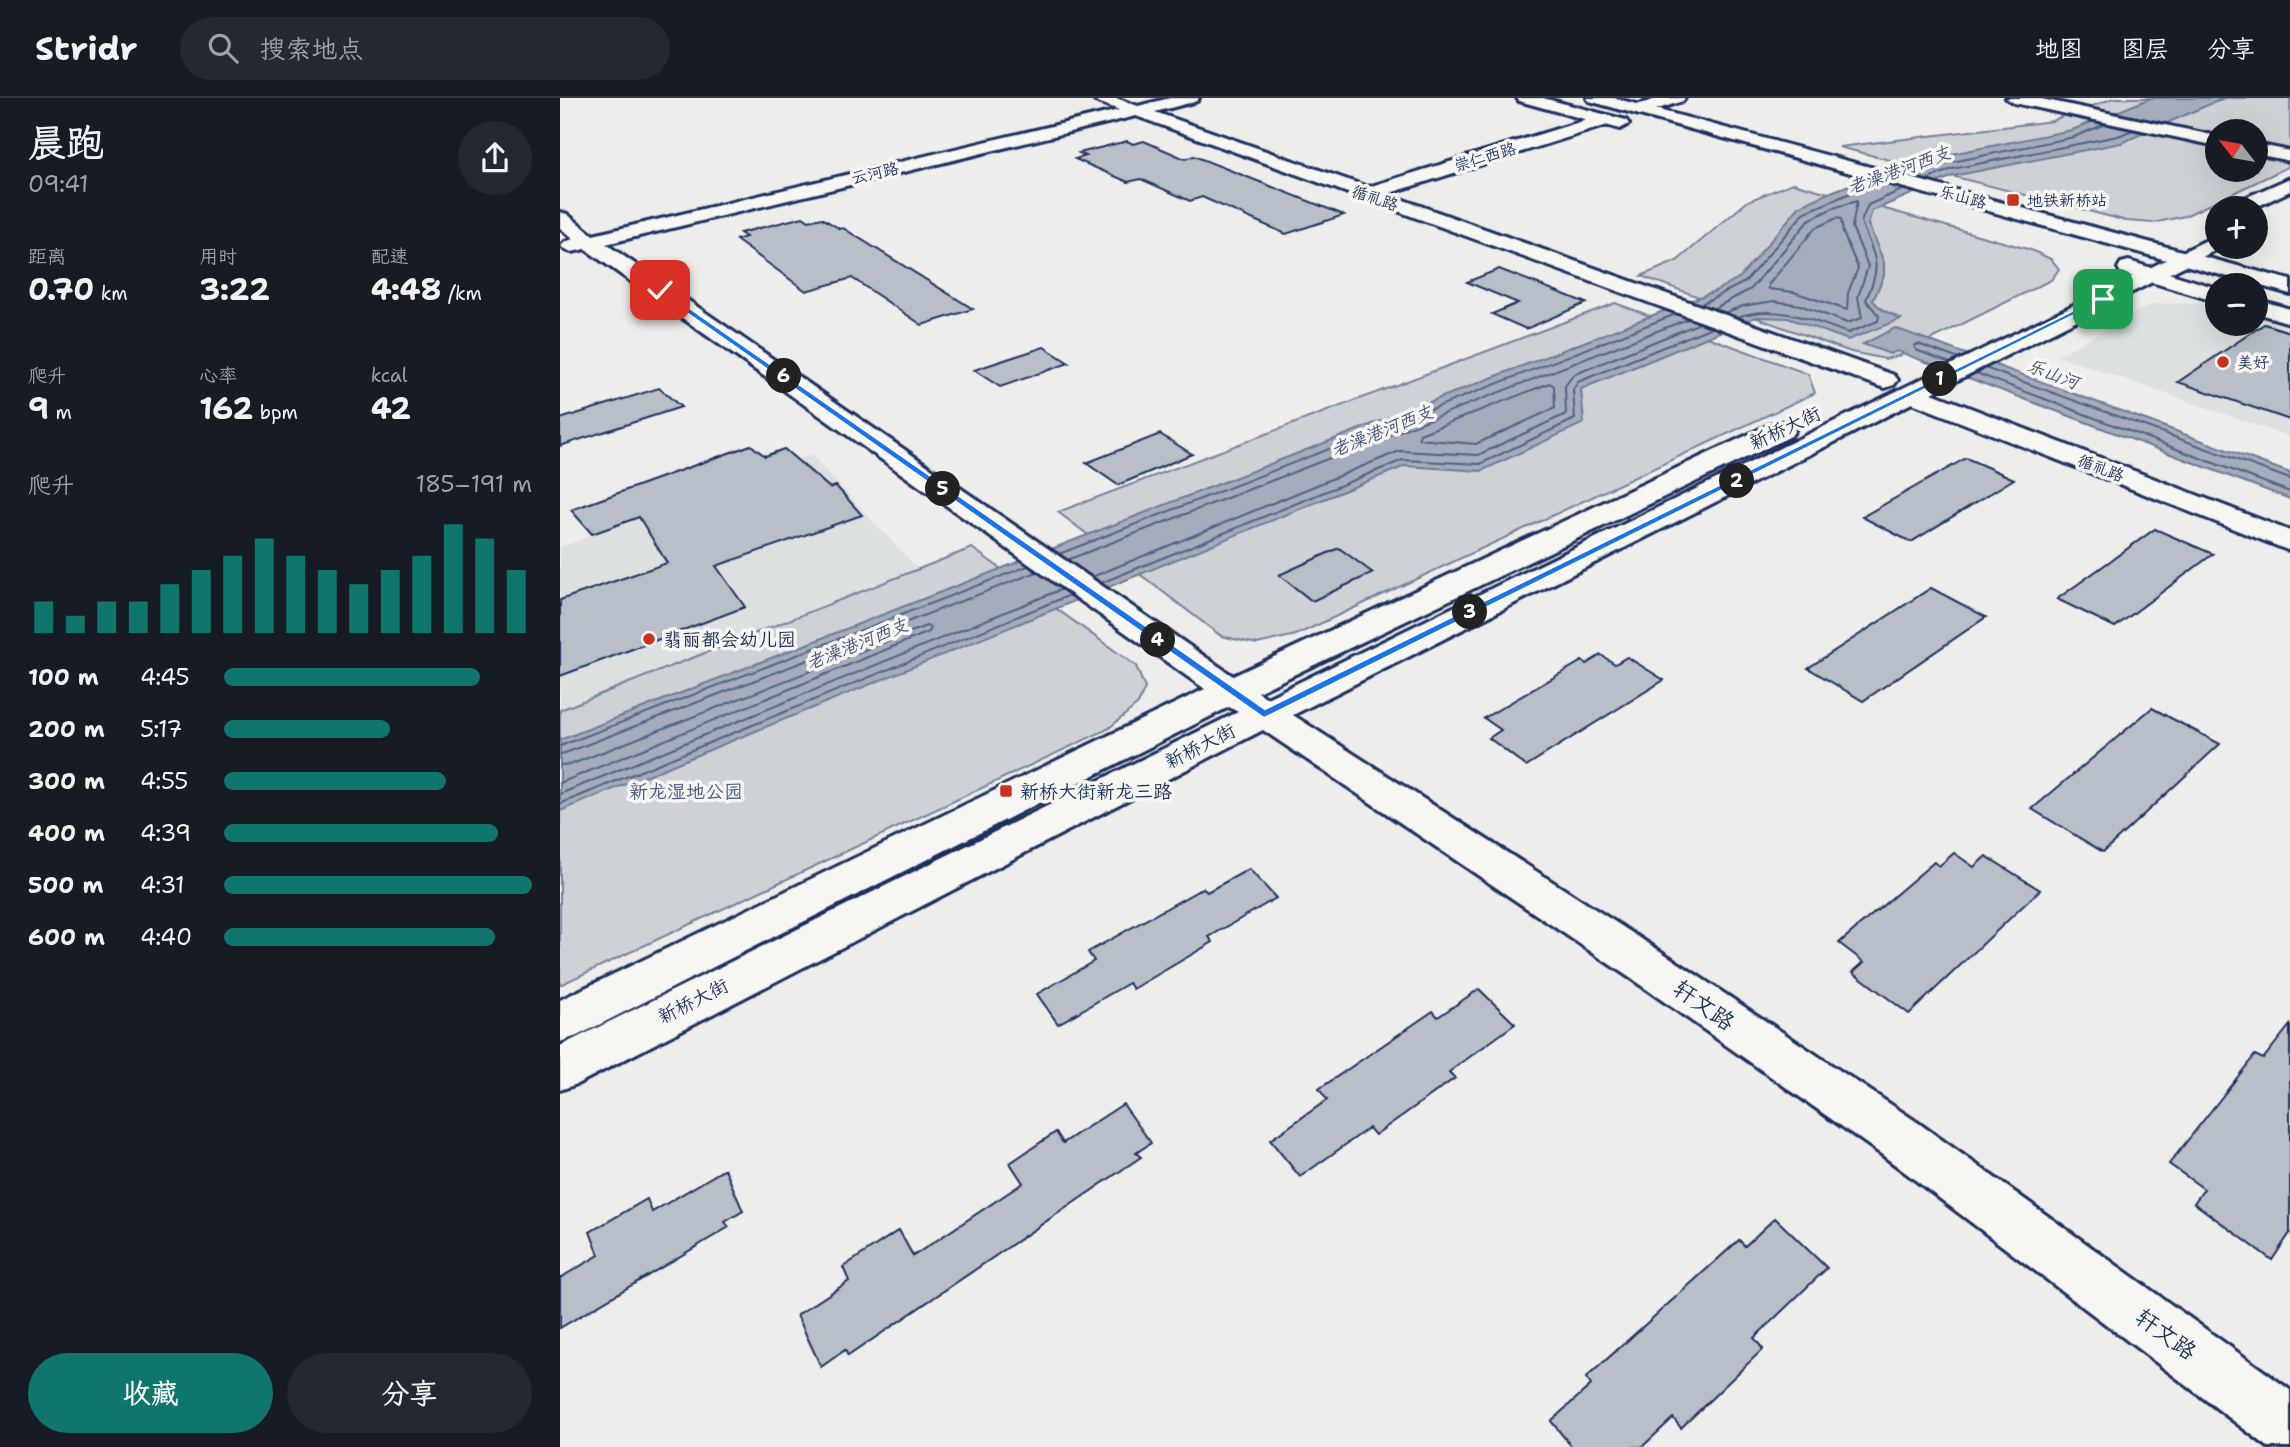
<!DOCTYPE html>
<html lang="zh">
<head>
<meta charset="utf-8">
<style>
	body { margin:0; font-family:"Shantell Sans","LXGW WenKai TC",sans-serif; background:#242831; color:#f1f3f6; height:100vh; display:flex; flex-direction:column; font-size:26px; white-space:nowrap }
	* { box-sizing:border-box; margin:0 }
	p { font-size:23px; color:#9ea1a6 }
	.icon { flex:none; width:38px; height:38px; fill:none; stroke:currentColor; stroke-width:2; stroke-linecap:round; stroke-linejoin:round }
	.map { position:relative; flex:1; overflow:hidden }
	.panel { display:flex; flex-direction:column; background:#171b24; width:560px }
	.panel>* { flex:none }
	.needle { width:46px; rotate:301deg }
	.buttons { position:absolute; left:1645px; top:21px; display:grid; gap:14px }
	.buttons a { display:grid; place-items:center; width:63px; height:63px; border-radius:50%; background:#171b24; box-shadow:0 7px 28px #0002; font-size:35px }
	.pin { position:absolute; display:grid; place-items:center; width:60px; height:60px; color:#fff; margin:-30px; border-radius:14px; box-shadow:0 4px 10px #0006 }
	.km { position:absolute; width:35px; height:35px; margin:-18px; border-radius:50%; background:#222; color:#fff; font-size:19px; line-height:35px; text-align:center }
	.round { display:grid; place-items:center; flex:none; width:74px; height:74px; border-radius:37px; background:#242831 }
	.overview { display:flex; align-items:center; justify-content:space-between; height:119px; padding:0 28px }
	h1 { font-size:38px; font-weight:700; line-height:52px }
	.figures { display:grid; grid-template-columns:repeat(3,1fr); gap:10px; height:119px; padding:7px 28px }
	.figures div { display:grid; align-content:center }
	.figures b { font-size:30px; font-weight:700 }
	.figures small { font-size:19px; font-weight:400 }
	.figures p { font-size:19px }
	.chart { height:196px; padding:14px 28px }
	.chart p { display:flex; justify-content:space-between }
	.chart svg { width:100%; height:126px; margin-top:7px; stroke:#0f766e; stroke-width:6 }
	.button { display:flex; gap:14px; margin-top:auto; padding:14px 28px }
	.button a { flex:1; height:80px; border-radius:42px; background:#0f766e; color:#fff; font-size:28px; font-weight:700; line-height:80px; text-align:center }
	.button a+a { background:#242831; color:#f1f3f6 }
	ul { padding:0 28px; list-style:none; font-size:23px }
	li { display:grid; grid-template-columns:112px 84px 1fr; align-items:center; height:52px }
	li i { height:18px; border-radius:9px; background:#0f766e }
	header { display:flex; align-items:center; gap:42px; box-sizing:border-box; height:98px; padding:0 35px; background:#171b24; border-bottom:2px solid #363941 }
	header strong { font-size:33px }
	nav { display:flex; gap:38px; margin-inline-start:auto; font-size:24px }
	.search { width:490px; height:63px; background:#242831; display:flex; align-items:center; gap:18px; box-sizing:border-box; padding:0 24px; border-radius:38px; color:#9ea1a6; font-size:26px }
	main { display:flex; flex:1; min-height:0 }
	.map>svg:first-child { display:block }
</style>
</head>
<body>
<header>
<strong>Stridr</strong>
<div class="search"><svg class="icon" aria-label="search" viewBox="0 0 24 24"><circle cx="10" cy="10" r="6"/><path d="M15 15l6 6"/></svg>搜索地点</div>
<nav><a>地图</a><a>图层</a><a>分享</a></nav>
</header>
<main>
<section class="panel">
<div class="overview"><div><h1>晨跑</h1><p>09:41</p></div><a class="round"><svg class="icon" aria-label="share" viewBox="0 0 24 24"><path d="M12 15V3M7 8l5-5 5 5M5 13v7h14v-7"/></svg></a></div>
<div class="figures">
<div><p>距离</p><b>0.70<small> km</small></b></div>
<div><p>用时</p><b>3:22</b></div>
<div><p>配速</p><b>4:48<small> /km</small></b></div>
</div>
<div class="figures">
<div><p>爬升</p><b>9<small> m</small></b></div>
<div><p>心率</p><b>162<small> bpm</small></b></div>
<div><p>kcal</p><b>42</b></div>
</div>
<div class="chart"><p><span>爬升</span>185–191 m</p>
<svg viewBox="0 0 160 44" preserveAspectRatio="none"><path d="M5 44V33M15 44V38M25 44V33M35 44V33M45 44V27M55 44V22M65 44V17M75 44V11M85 44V17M95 44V22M105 44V27M115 44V22M125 44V17M135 44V6M145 44V11M155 44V22"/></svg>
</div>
<ul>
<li><b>100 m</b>4:45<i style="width:83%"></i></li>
<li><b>200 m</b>5:17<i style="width:54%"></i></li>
<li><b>300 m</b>4:55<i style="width:72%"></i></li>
<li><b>400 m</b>4:39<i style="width:89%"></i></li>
<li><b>500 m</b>4:31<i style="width:100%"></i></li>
<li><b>600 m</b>4:40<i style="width:88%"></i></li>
</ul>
<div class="button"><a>收藏</a><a>分享</a></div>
</section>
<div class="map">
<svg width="1730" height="1349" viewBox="0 0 1730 1349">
	<rect width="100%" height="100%" fill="#edeeec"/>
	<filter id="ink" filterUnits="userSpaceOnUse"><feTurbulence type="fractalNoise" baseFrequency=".0143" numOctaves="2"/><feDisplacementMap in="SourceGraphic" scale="14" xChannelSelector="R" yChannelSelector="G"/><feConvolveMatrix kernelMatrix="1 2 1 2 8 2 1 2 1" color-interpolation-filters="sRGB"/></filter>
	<g filter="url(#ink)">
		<g fill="#dde0e1">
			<polygon points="1653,205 1657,207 1657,226 1696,226 1696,219 1730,229 1730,339 1497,258 1592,206"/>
			<polygon points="251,357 358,471 0,612 0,449"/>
		</g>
		<g fill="#ced2d7" stroke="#74809a" stroke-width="2">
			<polygon points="1554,0 1730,0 1730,52 1696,45 1696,33 1657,33 1657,37 1527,10"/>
			<polygon points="1507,16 1657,48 1657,72 1696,72 1696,56 1723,62 1730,68 1625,118 1593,125 1567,123 1279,49 1492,23"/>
			<polygon points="1233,85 1471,152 1491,161 1499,171 1491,182 1338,258 1325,261 1291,254 1081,178 1117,163 1188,103"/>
			<polygon points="1055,205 1248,276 1255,295 736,537 697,546 661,538 498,414"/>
			<polygon points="412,450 576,568 585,590 578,606 548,631 0,887 0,612"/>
		</g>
		<g fill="#a5acbc" stroke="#6e7a96" stroke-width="2">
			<polygon points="1591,0 1664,0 1561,45 1393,78 1312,113 1308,126 1324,164 1324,177 1313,203 1323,212 1341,221 1288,242 1228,220 1196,219 1021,291 1024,325 921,373 845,368 0,713 0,642 1155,193 1180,179 1239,109 1266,96 1346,65 1512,32"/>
			<polygon points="1335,230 1730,375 1730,401 1337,253 1330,256 1303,246"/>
		</g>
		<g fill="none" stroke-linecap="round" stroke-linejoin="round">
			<g stroke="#526184" stroke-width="2">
				<polyline points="1339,75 1514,39 1545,26"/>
				<polyline points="1366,82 1392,71 1558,38 1573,32"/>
				<polygon points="1277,120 1281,121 1283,135 1298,170 1288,195 1287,212 1234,194 1209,191 1209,186 1255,130"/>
				<polyline points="1141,206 1185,184 1244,115 1316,84"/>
				<polyline points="1153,211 1191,191 1249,122 1273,110 1297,103 1292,129 1308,168 1298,199 1302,220 1287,225 1240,207 1214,203 1183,208 1164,215"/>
				<path d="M1177,219C1218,206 1249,221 1288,235L1318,223L1319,218L1306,202C1323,163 1315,162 1301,124L1308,107L1344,91"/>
				<polyline points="1390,265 1356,252 1354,248 1358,246 1399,261"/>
				<polyline points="1425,270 1730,381"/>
				<polyline points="1416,275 1730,394"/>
				<polygon points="990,285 994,288 995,310 916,346 858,341 860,336"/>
				<polyline points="499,456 1116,216"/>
				<polyline points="507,462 1128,221"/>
				<polyline points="532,479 840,353 918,357 1006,316 1005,288 1013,277 1140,225"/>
				<polyline points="541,485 843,362 920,366 1015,321 1013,292 1018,284 1152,229"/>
				<polyline points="0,648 468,468"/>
				<polyline points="0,657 477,474"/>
				<polyline points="0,667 12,666 366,528 371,530 369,534 0,685"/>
				<polyline points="0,696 502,491"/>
				<polyline points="0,706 510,497"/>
			</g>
		</g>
		<g fill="#b9bfc8" stroke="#1b2f5e" stroke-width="2">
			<polygon points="567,43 573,46 584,43 625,61 634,58 784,117 726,136 642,99 630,103 581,81 568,84 515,61 526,58 519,55"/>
			<polygon points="243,119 249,123 262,120 280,131 283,130 413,211 362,227 292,180 246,193 176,142 186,139 180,135"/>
			<polygon points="939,171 978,186 1026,205 966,231 932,216 958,205 907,184"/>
			<polygon points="1704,226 1730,234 1730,322 1618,284"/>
			<polygon points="484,249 509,265 440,289 414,272"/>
			<polygon points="99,290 121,309 0,348 0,321"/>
			<polygon points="600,336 632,356 558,387 526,365"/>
			<polygon points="191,347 205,358 224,351 270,390 276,388 302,417 156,468 185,509 0,578 0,502 107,465 79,419 32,436 11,412"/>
			<polygon points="1406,360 1454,381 1351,444 1302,419"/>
			<polygon points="1595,431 1653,456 1555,529 1497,501"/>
			<polygon points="779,450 813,475 752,503 719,477"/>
			<polygon points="1371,490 1426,519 1303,603 1248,570"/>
			<polygon points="1041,557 1055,566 1067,559 1104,582 966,668 929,640 941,632 924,620 1022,563 1026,566"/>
			<polygon points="1592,610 1660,646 1543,754 1472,711"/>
			<polygon points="1394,755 1414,769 1426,758 1480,792 1349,916 1293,874 1304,864 1279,845 1374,764 1379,768"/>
			<polygon points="689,771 716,800 649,839 653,844 573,891 569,885 498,926 477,896 534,863 528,854 643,790 647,794"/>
			<polygon points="919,891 955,926 889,974 895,980 815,1037 809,1030 740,1079 710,1042 767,1002 759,991 873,913 878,919"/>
			<polygon points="1730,927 1730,1135 1712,1162 1634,1105 1644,1091 1609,1066 1695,957 1703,961"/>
			<polygon points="563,1006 591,1045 576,1055 581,1059 288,1258 285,1252 261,1269 237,1217 289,1183 283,1169 339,1132 353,1158 463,1085 450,1065 496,1034 503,1045"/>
			<polygon points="165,1071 183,1113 165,1124 169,1129 0,1230 0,1180 39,1157 30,1134 87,1101 92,1114"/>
			<polygon points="1215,1120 1267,1170 1194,1240 1203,1251 1121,1330 1113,1320 1082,1349 1012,1349 991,1323 1031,1287 1026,1280 1179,1142 1185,1148"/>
		</g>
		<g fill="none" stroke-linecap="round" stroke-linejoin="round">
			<g stroke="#1b2f5e" stroke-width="6">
				<g id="minor">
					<polygon points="533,0 556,0 578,8 610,0 639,0 637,3 595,14 808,89 1039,18 1051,18 1053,22 1051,26 827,96 1334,277 1338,282 1334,287 1325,290 1316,287 576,18 46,146 673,578 1211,326 1221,324 1231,326 1235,332 1231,338 698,594 707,600 1657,137 1657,149 1662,149 1372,295 1730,433 1730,453 1352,305 733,617 1111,860 1357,1024 1730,1292 1730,1349 1708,1349 1321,1056 1079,886 703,632 17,986 0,992 0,948 678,614 669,609 17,938 0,944 0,902 645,591 25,151 12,154 5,152 1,148 5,144 13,141 0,130 0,114 7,116 33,137 559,12 535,3"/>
					<polygon points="1100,0 1125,0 1123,3 1079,17 1071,12 1073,8"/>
					<polygon points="1446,0 1477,0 1657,38 1657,48 1454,5"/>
					<polygon points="1696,46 1730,53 1730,63 1696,56"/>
					<polygon points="1730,80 1730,93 1694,110 1668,110 1671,106"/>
				</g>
			</g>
			<g stroke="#1b2f5e" stroke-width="6">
				<g id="major">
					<polygon points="957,0 983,0 1066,22 1069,26 1060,31 959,3"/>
					<polygon points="1027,0 1054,0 1730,182 1730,196 1029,3"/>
					<polygon points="1569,163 1657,190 1657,204 1561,175 1558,170 1561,165"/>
					<polygon points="1696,201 1730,211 1730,225 1696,215"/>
				</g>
			</g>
			<use href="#minor" fill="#f6f6f2" fill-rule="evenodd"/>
			<use href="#major" fill="#f6f6f2" fill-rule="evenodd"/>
		</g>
	</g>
	<polygon fill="#1a73e8" stroke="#fff" stroke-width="2" points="97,191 102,191 705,611 1541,199 1546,201 704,620 97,194"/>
	<g fill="#c8321e" stroke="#f6f6f2" stroke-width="2.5">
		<rect x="1446" y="95" width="14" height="14" rx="3.5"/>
		<circle cx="1663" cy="264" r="7"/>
		<circle cx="89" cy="541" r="7"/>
		<rect x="439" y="686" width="14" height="14" rx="3.5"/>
	</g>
	<g text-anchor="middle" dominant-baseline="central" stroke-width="7" stroke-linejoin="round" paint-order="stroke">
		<g font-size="16" fill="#1b2f5e" stroke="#f6f6f2">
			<text transform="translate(925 59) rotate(-17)">崇仁西路</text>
			<text transform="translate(315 75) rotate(-13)">云河路</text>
			<text transform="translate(1403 99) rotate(15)">乐山路</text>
			<text transform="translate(815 100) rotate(19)">循礼路</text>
			<text transform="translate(1541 370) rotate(21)">循礼路</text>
		</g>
		<g font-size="16" fill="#1b2f5e" stroke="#f6f6f2" text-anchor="start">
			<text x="1467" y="102">地铁新桥站</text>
			<text x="1677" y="264">美好</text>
		</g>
		<g font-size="18" font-style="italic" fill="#44547a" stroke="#f6f6f2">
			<text transform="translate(1339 72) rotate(-20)">老澡港河西支</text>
			<text transform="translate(1493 276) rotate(21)">乐山河</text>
			<text transform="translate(822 333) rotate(-22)">老澡港河西支</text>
			<text transform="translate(297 546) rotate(-22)">老澡港河西支</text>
		</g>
		<g font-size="19" fill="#1b2f5e" stroke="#f6f6f2">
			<text transform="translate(1225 330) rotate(-25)">新桥大街</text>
			<text transform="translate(640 648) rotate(-27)">新桥大街</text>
			<text transform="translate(133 903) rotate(-27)">新桥大街</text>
		</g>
		<g font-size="19" fill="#1b2f5e" stroke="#f6f6f2" text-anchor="start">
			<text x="103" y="541">翡丽都会幼儿园</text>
			<text x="460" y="693">新桥大街新龙三路</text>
		</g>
		<g font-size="19" fill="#48587c" stroke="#f6f6f2">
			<text x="126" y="693">新龙湿地公园</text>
		</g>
		<g font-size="23" fill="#1b2f5e" stroke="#f6f6f2">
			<text transform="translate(1144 907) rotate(35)">轩文路</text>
			<text transform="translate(1606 1236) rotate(36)">轩文路</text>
		</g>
	</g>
</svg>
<div class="buttons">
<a><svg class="needle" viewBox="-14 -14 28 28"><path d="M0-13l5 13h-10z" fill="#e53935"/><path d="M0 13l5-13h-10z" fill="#9ea1a6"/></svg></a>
<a>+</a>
<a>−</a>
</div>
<div class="pin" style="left:1543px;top:201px;background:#1e9e55"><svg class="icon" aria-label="arrive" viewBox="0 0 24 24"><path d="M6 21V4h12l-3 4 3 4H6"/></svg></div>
<div class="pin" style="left:100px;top:192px;background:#d93025"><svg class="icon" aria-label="check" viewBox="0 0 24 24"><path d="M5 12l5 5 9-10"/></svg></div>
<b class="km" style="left:1380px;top:281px">1</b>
<b class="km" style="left:1177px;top:383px">2</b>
<b class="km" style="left:910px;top:514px">3</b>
<b class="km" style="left:598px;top:542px">4</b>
<b class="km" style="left:383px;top:391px">5</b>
<b class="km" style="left:224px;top:278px">6</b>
</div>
</main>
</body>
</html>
